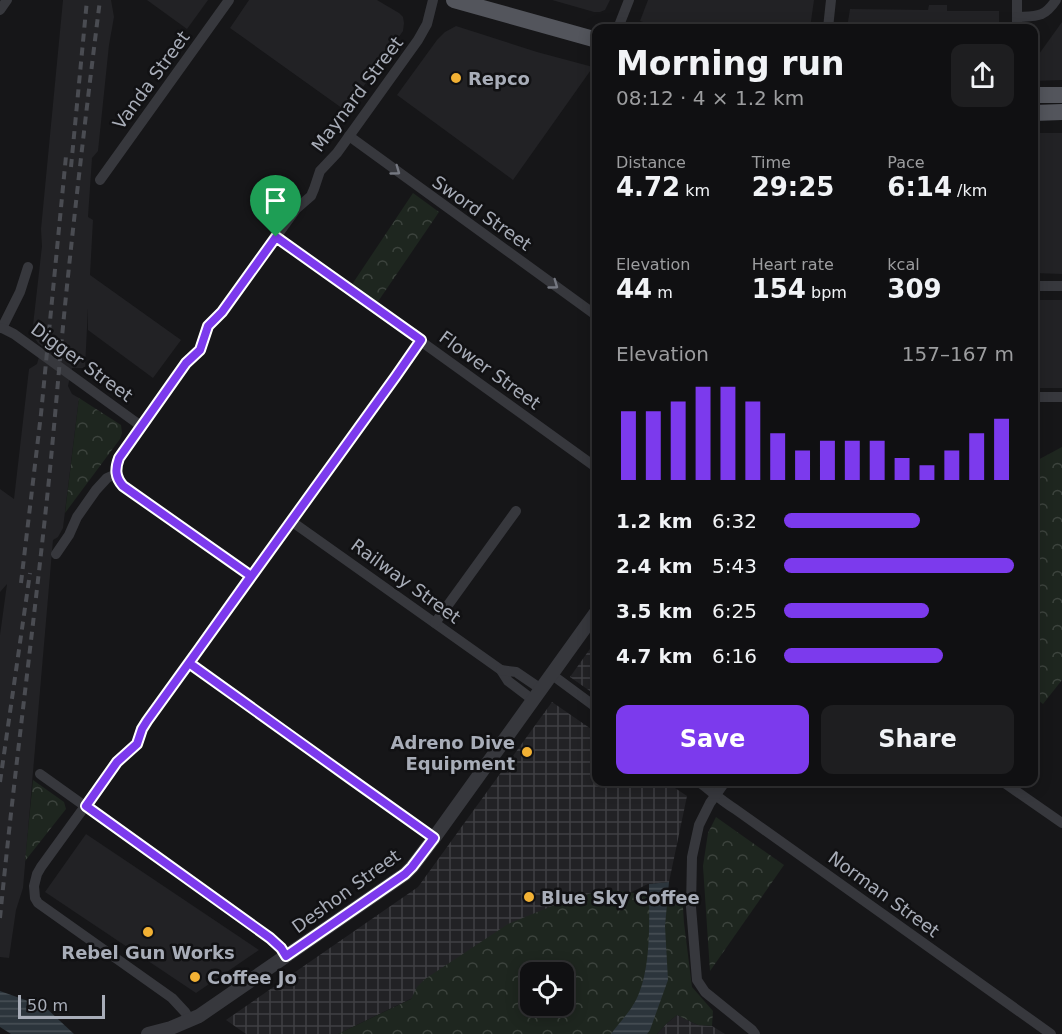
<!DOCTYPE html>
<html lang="en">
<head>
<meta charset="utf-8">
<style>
	body { margin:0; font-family:"DejaVu Sans",sans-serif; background:#1e1e20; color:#f1f3f6; height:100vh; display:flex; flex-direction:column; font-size:22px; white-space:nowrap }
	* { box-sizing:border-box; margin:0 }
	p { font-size:20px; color:#9c9d9f }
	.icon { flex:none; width:33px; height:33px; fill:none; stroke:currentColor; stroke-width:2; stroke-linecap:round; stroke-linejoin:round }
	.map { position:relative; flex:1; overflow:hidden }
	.drawer { position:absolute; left:592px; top:24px; width:446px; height:762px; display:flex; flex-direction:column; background:#101012; border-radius:12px; box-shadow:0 3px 15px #0003,0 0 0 2px #303032 }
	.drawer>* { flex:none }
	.controls { position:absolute; left:520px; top:962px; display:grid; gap:12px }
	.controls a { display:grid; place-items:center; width:54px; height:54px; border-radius:12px; background:#101012; box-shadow:0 3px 15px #0003,0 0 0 2px #303032; font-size:30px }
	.scale { position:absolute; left:18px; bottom:15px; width:87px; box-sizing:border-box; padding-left:6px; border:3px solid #a8adb8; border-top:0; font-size:16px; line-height:21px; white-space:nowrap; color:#a8adb8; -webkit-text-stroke:4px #111113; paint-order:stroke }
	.pin { position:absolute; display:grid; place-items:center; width:51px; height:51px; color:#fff; margin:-62px -26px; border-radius:50% 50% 50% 0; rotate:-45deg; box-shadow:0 0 6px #0007 }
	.pin .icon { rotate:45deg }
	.round { display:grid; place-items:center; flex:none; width:63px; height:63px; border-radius:12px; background:#1e1e20 }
	.head { display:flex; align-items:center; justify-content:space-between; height:102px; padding:0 24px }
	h1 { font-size:33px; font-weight:700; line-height:45px }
	.stats { display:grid; grid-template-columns:repeat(3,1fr); gap:9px; height:102px; padding:6px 24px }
	.stats div { display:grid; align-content:center }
	.stats b { font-size:26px; font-weight:700 }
	.stats small { font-size:16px; font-weight:400 }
	.stats p { font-size:16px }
	.chart { height:168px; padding:12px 24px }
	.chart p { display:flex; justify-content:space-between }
	.chart svg { width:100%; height:108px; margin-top:6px; stroke:#7c3aed; stroke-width:6 }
	.primary-button { display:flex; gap:12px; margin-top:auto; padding:12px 24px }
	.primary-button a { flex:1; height:69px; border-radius:12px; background:#7c3aed; color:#fff; font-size:24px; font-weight:700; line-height:69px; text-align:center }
	.primary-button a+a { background:#1e1e20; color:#f1f3f6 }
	ul { padding:0 24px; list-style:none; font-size:20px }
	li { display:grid; grid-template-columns:96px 72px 1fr; align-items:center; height:45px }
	li i { height:15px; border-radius:8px; background:#7c3aed }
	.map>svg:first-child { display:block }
</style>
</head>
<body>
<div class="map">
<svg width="1062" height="1034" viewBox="0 0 1062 1034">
	<defs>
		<pattern id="industrial-grid" width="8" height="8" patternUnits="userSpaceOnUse" patternTransform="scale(1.5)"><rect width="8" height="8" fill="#222225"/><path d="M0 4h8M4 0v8" fill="none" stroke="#3f3f43"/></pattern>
		<pattern id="forest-crowns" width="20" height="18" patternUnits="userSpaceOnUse" patternTransform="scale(1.5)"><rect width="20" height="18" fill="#1e261f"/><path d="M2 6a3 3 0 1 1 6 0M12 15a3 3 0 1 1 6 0" fill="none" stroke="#3c433d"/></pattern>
		<pattern id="water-rules" width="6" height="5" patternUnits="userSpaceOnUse" patternTransform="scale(1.5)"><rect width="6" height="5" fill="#2c353c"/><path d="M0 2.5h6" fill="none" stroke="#485056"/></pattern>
	</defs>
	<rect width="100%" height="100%" fill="#161618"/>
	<g fill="#222225">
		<polygon points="63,0 111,0 114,17 109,45 98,151 92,158 88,217 93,220 90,275 181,340 153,378 88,330 88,308 85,368 72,368 68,386 72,394 79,398 63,528 58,537 53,540 23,888 16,910 9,958 0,957 0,635 7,584 0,592 0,489 14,499 29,369 37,364 42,346 38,343 32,334 42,246 41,229"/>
		<polygon points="147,0 208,0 187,29"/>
		<polygon points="249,0 377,0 399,13 403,17 404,23 403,31 346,111 230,28"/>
		<polygon points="552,0 610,0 605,10 600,12 594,12"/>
		<polygon points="648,0 814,0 810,28 661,28 640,21"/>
		<polygon points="929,5 947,5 947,11 999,11 999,28 847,28 850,9 928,10"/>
		<polygon points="1062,22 1062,80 1034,81 1034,61"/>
		<polygon points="456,26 537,52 593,67 513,180 397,95 437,40 445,32"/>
		<polygon points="1034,133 1062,133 1062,274 1034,273"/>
		<rect x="1034" y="300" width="28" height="88"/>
		<polygon points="86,834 259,950 196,993 45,892"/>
	</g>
	<g fill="url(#industrial-grid)">
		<polygon points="597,639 597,696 570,677"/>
		<polygon points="552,702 597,733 597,782 666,782 687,796 669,882 648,884 338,1034 246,1034 226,1020 418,887"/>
		<polygon points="677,1015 698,1025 712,1026 725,1034 657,1034 666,1024"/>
	</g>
	<g fill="url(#forest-crowns)" fill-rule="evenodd">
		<polygon points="413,193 439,212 377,303 351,286"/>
		<polygon points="79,398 121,425 122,433 120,439 65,513"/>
		<polygon points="1062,447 1062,680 1043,704 1034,697 1034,462"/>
		<polygon points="33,780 64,802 66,809 25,861"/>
		<polygon points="716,817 784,865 710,971 703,866 708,833"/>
		<path d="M604,889L642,894L671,891L682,892L684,923L692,987L713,1011L712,1026L698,1025L677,1015L666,1024L657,1034H338L411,999L417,987L425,979L508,924L557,904ZM531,972H564V1005H531Z"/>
	</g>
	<g fill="url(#water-rules)">
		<path d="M669,882L665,926L668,980L650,1030L647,1034H611C619,1023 630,1012 636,1000C652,968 649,919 649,884Z"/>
		<polygon points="0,991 45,1007 74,1034 11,1034 0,1027"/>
	</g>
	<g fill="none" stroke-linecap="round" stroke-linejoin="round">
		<g stroke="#37383d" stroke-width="10">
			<polyline points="1017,0 1017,28"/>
			<polyline points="0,10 7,0"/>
			<path d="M1017,17C1037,16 1044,18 1056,0"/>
			<polyline points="618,28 629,0"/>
			<polyline points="828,28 831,0"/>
			<polyline points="349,136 597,316"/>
			<polyline points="100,180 229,0"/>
			<polyline points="276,237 597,468"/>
			<polyline points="1034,286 1062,286"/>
			<polyline points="0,328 2,328 20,292 28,267"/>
			<polyline points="2,328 14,334 141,426"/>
			<polyline points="1034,397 1062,397"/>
			<polyline points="116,474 123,486 251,576"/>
			<polyline points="291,521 501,670 508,681 533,700"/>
			<polyline points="56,554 69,535 77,517 96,490 107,478 116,474 117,464 119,458 186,363 200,350 208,326 222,312 296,209 311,196 314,189 320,171 337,153 418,40 427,24 433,0"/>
			<polyline points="435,623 516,511"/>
			<polyline points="189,663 351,779 434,838"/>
			<polyline points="501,670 516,672 541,689"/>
			<polyline points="551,674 597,708"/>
			<polyline points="40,774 270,938 281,948 286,956"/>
			<path d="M699,782C711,791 722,801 735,809L1051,1034"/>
			<polyline points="725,782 710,803 699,825 692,857 691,907 697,980 705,992 752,1030 755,1034"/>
			<polyline points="1003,782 1062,823"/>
			<polyline points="190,1020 185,1012 172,998 38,903 35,898 34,886 37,874 41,867 117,762 138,742 142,729 147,721 421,341"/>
		</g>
		<polyline stroke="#37383d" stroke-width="14" points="148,1034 171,1028 199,1016 405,874 412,867 434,838 597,611"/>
		<g stroke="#53555c" stroke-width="16">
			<polyline points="454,0 597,40"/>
			<polyline points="1034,95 1062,95"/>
			<polyline points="1034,113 1062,112"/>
		</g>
		<g stroke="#4a4c52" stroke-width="4" stroke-dasharray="8 6" stroke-linecap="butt">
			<polyline points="71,167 87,0"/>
			<polyline points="21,583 41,414 66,156"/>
			<polyline points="0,782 30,573"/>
			<path d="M0,918C14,775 33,632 48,489C55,421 60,353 67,286C77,190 88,95 100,0"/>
		</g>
	</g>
	<defs><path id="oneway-chevron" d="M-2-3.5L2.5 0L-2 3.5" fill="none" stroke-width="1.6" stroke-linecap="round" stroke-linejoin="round" transform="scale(1.5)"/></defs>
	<g stroke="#757881">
		<use href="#oneway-chevron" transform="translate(396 171) rotate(36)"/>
		<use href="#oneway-chevron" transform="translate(554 285) rotate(36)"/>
	</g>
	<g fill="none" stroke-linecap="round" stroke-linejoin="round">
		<g stroke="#fff" stroke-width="12">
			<path id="route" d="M276,237L222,312L208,326L200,350L186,363L119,458C115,469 115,477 123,486L251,576L189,663L351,779L434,838L412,867L405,874L286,956L281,948L270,938L86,806L117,762L137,744L142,729L147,721L396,376L421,340L276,237"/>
		</g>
		<use href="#route" stroke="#7c3aed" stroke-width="8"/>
	</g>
	<g fill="#f2b134" stroke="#111113" stroke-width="2">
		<circle cx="456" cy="78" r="6"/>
		<circle cx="527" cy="752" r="6"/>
		<circle cx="529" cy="897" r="6"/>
		<circle cx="148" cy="932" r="6"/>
		<circle cx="195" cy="977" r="6"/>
	</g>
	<g text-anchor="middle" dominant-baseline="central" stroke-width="5" stroke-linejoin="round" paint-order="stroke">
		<g font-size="18" font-weight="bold" fill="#a8adb8" stroke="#111113" text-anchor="start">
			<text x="468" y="78">Repco</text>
			<text x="515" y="742" text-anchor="end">Adreno Dive<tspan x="515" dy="21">Equipment</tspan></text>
			<text x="541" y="897">Blue Sky Coffee</text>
			<text x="148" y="952" text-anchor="middle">Rebel Gun Works</text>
			<text x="207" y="977">Coffee Jo</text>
		</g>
		<g font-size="18" fill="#a8adb8" stroke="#111113">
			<text transform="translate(151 80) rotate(-54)">Vanda Street</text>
			<text transform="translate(357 94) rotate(-53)">Maynard Street</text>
			<text transform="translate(482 213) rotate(35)">Sword Street</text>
			<text transform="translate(82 362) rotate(36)">Digger Street</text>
			<text transform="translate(490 370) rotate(36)">Flower Street</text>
			<text transform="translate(406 581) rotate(36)">Railway Street</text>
			<text transform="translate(346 891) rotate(-36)">Deshon Street</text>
			<text transform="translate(884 894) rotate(36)">Norman Street</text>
		</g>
	</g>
</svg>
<div class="controls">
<a><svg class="icon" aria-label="locate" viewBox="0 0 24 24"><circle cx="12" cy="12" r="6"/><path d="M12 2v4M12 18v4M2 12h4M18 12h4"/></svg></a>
</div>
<div class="scale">50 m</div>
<div class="pin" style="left:276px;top:237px;background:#1e9e55"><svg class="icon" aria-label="arrive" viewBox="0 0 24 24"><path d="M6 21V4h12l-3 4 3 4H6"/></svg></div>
<section class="drawer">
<div class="head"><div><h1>Morning run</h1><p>08:12 · 4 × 1.2 km</p></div><a class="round"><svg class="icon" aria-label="share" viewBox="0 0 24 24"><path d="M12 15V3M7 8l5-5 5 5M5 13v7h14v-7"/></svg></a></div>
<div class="stats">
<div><p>Distance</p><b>4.72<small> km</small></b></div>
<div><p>Time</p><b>29:25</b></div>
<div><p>Pace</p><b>6:14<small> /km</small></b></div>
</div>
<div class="stats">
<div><p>Elevation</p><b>44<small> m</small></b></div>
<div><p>Heart rate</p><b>154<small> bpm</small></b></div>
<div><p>kcal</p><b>309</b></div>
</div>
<div class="chart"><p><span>Elevation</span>157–167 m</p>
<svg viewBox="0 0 160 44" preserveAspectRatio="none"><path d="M5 44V16M15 44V16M25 44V12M35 44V6M45 44V6M55 44V12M65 44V25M75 44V32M85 44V28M95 44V28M105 44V28M115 44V35M125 44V38M135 44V32M145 44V25M155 44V19"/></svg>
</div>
<ul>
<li><b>1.2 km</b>6:32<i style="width:59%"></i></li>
<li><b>2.4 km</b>5:43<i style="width:100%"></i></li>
<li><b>3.5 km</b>6:25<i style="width:63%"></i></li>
<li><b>4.7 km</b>6:16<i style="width:69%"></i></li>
</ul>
<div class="primary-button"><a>Save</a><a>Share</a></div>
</section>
</div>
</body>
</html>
